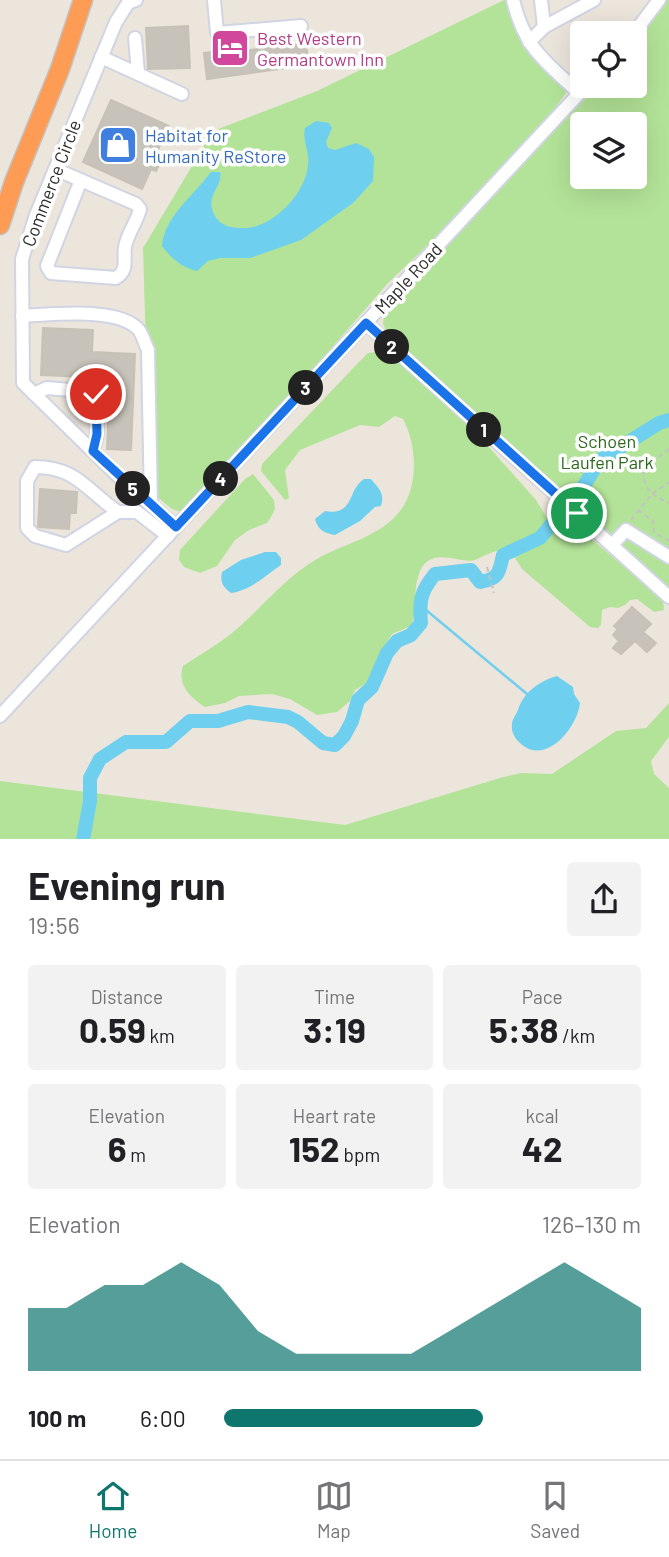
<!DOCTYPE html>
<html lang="en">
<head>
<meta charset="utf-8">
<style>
	body { margin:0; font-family:Barlow,sans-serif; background:#f2f2f2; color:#202124; height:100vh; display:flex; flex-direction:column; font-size:26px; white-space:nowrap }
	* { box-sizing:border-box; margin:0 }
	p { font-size:23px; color:#757577 }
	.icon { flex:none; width:38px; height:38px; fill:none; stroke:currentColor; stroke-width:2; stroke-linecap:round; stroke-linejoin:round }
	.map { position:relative; height:839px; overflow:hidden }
	.sheet { display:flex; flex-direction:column; background:#fff; flex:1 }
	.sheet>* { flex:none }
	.controls { position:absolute; left:570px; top:21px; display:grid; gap:14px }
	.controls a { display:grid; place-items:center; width:77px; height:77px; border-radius:7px; background:#fff; box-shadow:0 7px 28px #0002; font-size:35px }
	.pin { position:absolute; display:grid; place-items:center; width:60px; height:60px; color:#fff; margin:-30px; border:4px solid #fff; border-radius:50%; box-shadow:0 2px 7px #0007 }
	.km { position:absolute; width:35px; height:35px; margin:-18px; border-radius:50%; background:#222; color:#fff; font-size:19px; line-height:35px; text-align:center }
	.round { display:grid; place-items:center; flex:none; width:74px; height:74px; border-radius:7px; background:#f2f2f2 }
	.overview { display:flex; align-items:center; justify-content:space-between; height:119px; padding:0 28px }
	h1 { font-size:38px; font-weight:700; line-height:52px }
	.figures { display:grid; grid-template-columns:repeat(3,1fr); gap:10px; height:119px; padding:7px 28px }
	.figures div { display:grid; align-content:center; border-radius:7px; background:#f2f2f2; text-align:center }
	.figures b { font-size:35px; font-weight:700 }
	.figures small { font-size:19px; font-weight:400 }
	.figures p { font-size:19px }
	.chart { height:196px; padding:14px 28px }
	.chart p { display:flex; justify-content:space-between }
	.chart svg { width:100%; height:126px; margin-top:7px; fill:#0f766e; opacity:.7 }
	ul { padding:0 28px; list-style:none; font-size:23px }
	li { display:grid; grid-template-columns:112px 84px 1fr; align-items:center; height:52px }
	li i { height:18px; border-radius:9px; background:#0f766e }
	.menu { display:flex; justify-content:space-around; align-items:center; height:98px; border-top:2px solid #e0e0e0; background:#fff; font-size:19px; color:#757577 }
	.menu a { display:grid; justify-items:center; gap:4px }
	.menu .on { color:#0f766e }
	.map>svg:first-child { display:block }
</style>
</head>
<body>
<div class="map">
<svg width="669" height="840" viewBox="0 0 669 840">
	<rect width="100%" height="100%" fill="#ece5dc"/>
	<g fill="#b3e398" fill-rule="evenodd">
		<path d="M504,0H507C517,48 530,57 565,89L566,93L536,134L456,218L388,283L280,407L186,509L181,512L172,509L150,491L143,248L213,131L317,91Z"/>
		<path d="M665,0H669V591L388,335L383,324L384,316L412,278L516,167L545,141L597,86H635V40ZM583,124H635V177H583Z"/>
		<path d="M382,351L392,356L478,435L536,500L547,518L558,525L574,524L663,600L664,610L654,612L637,599L630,600L625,605L618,608L610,607L602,610L601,625L598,628L590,627L522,569L515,558L501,550C491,552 484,556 475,560C462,565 427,542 418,577C413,593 418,608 411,626L392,634L384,647L382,657L370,681L355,690L350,701L337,712L317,715L290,699L272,694L239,696L225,703L205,707C190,697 177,685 183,666C199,655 217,645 232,633C261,609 284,578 317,559C344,543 379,538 400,511C419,487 417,445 403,419L395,416L379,427L360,425L300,450L285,470L289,498L285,500L261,471L262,464L358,363L368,353Z"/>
		<polygon points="253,474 274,500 275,509 271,517 267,523 249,530 235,540 217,566 200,573 184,567 179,560 180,550 245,479"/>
		<polygon points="669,703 669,737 651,761 654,774 669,788 669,839 0,839 0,781 345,825 500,778 521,773 552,774 616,731 646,728"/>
	</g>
	<g fill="#6fcfee">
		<path d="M316,121L329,123L332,128L326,142L328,148L335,150L356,143L369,149L374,157L373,181L353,203L301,240L250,258H220L208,261L197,271C181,267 172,259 162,246C164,217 194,195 211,172H220C223,187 206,194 213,212C219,226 230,228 244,228C273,228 306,193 308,165C310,152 302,141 305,128Z"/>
		<path d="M364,479H371C379,489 385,493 381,506L375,507L360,521L335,535C325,533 318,531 315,519L325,511C355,516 347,490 364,479Z"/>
		<path d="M265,552H276L281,558V565C265,576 251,590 231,593C223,587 220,583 222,572L241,560Z"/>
		<path d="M557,676L573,687L574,694L580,703C577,729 543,770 517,740C514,736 511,731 512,725C512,719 516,715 518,710C523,693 539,681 557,676Z"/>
	</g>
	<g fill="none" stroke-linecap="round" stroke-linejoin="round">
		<polyline stroke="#6fcfee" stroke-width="2.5" points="420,605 527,694"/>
		<path stroke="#6fcfee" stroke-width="14" d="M83,840L90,801V778L100,759L126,742H166L190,721H218L248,712L288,717L298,722L323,743L335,745L344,736L352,721L358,700L372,687L387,653L397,641L411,635L421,623C419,600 421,591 435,574L471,570L480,582C499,579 499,573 503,555L540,538L583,487L600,460L659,423L669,420"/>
	</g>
	<g fill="#c7c3ba" stroke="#c7c1b6" stroke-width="2">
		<polygon points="188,26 190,68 148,69 146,28"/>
		<polygon points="306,43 309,65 207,79 204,53 234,49 234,52"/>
		<polygon points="111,100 169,126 154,158 161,161 156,171 151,169 142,189 83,162"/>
		<polygon points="43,328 93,330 92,352 135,354 131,450 107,449 110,378 41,375"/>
		<polygon points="40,489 77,492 76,513 70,513 69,529 38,527"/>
		<polygon points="632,607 651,624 643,632 656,643 647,652 635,641 621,654 613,648 619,641 613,635 618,629 614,626"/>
	</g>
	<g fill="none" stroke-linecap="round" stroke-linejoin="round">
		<g stroke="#d1d5e3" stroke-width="16">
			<g id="minor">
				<polyline points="136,0 128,3 116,22 36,215 22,259 23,383 116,474 176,527"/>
				<polyline points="214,0 217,33 301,26"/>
				<path d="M513,0C525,49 544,60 579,93"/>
				<polyline points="541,0 544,27"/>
				<polyline points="634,33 659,0"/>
				<polyline points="135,38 138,73"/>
				<polyline points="529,42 544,27 594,0"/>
				<polyline points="101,57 182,94"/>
				<path d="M55,169L136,204L140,209C137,222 127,234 125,247C123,259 129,270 116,278L51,273L47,266L81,180"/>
				<path d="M22,316C51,315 119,306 139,330C143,336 145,344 148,350L151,505"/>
				<polyline points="366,323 669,597"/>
				<polyline points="34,394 47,388 93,392 96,394 97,434 93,451"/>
				<path d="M118,512C87,491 77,467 35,467L27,481V528L35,536L66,545L118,512H137L168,536"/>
				<polyline points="612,545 626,530 669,557"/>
				<polyline points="0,716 586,86"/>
			</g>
		</g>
		<g stroke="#c3c3c3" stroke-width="21">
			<polyline id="highway" points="0,225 14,182 60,69 83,0"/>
		</g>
		<g stroke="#c3c3c3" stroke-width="2" stroke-dasharray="5 3.5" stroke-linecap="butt">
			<path d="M669,449L643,470C644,490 652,495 669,503"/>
			<polyline points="638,510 653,521 654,532 669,541"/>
			<polyline points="631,520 651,495 669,482"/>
			<polyline points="487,567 494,593"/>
		</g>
		<use href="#minor" stroke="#fff" stroke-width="12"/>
		<use href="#highway" stroke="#fe9b55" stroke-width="18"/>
	</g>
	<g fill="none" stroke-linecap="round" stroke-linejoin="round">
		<g stroke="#fff" stroke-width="14">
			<polyline id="route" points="96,394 97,434 93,451 176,527 366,323 577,513"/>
		</g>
		<use href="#route" stroke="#1a73e8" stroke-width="9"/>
	</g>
	<defs>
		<g id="hotel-square" transform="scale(2.0125)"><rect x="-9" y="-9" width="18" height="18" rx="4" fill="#d1479c" stroke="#fff"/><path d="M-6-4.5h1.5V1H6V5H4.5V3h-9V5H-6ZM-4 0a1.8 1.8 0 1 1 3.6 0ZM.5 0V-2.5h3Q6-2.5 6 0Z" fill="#fff"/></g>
		<g id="shop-square" transform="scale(2.0125)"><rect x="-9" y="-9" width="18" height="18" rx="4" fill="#3f7fe0" stroke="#fff"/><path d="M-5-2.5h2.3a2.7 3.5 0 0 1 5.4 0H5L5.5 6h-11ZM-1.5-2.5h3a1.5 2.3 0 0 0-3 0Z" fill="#fff"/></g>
	</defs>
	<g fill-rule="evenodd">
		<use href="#hotel-square" x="230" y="48"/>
		<use href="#shop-square" x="118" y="145"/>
	</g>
	<g text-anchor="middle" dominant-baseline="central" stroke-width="7" stroke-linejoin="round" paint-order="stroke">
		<g font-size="18" fill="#b23c85" stroke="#fff" text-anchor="start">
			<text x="257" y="38">Best Western<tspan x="257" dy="21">Germantown Inn</tspan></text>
		</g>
		<g font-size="18" fill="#366cbe" stroke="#fff" text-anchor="start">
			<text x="145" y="135">Habitat for<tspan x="145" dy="21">Humanity ReStore</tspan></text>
		</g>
		<g font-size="18" fill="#2a2a2a" stroke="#fff">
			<text transform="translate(51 183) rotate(-69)">Commerce Circle</text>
			<text transform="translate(408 278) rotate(-47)">Maple Road</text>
		</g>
		<g font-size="18" fill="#2c671a" stroke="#fff">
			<text x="607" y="441">Schoen<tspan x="607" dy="21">Laufen Park</tspan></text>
		</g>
	</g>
</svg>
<div class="controls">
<a><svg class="icon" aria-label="locate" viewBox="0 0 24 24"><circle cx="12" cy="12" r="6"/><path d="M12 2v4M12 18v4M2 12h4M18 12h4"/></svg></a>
<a><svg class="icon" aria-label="layers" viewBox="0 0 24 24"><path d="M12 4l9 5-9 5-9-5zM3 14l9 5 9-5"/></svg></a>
</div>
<div class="pin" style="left:577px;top:513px;background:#1e9e55"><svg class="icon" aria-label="arrive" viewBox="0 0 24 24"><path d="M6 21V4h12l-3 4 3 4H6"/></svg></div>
<div class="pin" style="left:96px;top:394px;background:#d93025"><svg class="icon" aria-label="check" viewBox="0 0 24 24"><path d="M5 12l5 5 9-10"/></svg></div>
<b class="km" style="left:484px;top:430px">1</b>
<b class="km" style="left:392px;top:347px">2</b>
<b class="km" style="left:306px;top:388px">3</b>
<b class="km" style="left:221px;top:479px">4</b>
<b class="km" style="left:133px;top:489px">5</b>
</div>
<section class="sheet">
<div class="overview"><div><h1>Evening run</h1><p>19:56</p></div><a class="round"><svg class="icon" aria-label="share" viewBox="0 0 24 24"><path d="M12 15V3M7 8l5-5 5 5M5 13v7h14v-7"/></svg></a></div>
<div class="figures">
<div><p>Distance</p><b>0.59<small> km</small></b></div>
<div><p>Time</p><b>3:19</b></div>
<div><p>Pace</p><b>5:38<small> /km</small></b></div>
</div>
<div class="figures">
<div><p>Elevation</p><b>6<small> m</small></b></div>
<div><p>Heart rate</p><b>152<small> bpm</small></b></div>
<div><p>kcal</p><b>42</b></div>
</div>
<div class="chart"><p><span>Elevation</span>126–130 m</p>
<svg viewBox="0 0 160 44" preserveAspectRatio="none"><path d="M0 44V22L10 22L20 14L30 14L40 6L50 14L60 30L70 38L80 38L90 38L100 38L110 30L120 22L130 14L140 6L150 14L160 22V44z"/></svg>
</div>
<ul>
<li><b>100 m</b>6:00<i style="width:62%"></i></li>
</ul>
</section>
<nav class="menu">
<a class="on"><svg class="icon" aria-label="home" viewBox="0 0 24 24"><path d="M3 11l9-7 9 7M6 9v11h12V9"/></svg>Home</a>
<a><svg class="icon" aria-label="map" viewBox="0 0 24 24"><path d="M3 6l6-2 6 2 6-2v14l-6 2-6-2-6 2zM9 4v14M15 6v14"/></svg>Map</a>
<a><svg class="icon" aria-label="saved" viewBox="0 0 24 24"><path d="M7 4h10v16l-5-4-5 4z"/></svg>Saved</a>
</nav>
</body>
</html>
